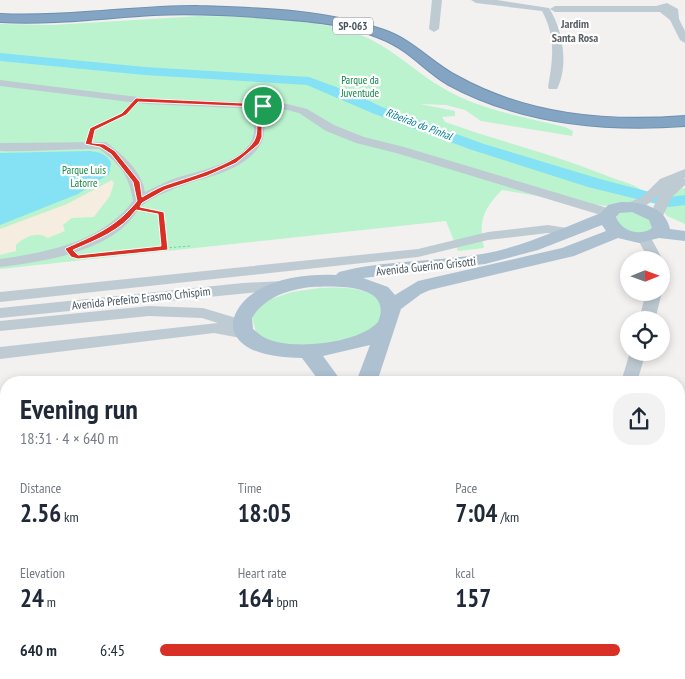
<!DOCTYPE html>
<html lang="en">
<head>
<meta charset="utf-8">
<style>
	body { margin:0; font-family:"PT Sans Narrow",sans-serif; background:#f2f2f3; color:#1f2937; height:100vh; display:flex; flex-direction:column; font-size:19px; white-space:nowrap }
	* { box-sizing:border-box; margin:0 }
	p { font-size:16px; color:#747a83 }
	.icon { flex:none; width:28px; height:28px; fill:none; stroke:currentColor; stroke-width:2; stroke-linecap:round; stroke-linejoin:round }
	.map { position:relative; flex:1; overflow:hidden }
	.sheet { position:absolute; left:0px; top:376px; width:685px; height:304px; display:flex; flex-direction:column; background:#fff; border-radius:20px 20px 0 0; box-shadow:0 2px 8px #0003 }
	.sheet>* { flex:none }
	.needle { width:32px; rotate:89deg }
	.tools { position:absolute; left:620px; top:251px; display:grid; gap:10px }
	.tools a { display:grid; place-items:center; width:50px; height:50px; border-radius:50%; background:#fff; box-shadow:0 2px 8px #0003; font-size:25px }
	.pin { position:absolute; display:grid; place-items:center; width:42px; height:42px; color:#fff; margin:-21px; border:2px solid #fff; border-radius:50%; box-shadow:0 1px 5px #0007 }
	.round { display:grid; place-items:center; flex:none; width:52px; height:52px; border-radius:20px; background:#f2f2f3 }
	.headline { display:flex; align-items:center; justify-content:space-between; height:85px; padding:0 20px }
	h1 { font-size:28px; font-weight:800; line-height:38px }
	.metrics { display:grid; grid-template-columns:repeat(3,1fr); gap:8px; height:85px; padding:5px 20px }
	.metrics div { display:grid; align-content:center }
	.metrics b { font-size:25px; font-weight:800 }
	.metrics small { font-size:14px; font-weight:400 }
	.metrics p { font-size:14px }
	ul { padding:0 20px; list-style:none; font-size:16px }
	li { display:grid; grid-template-columns:80px 60px 1fr; align-items:center; height:38px }
	li i { height:12px; border-radius:6px; background:#d93025 }
	.map>svg:first-child { display:block }
</style>
</head>
<body>
<div class="map">
<svg width="685" height="679" viewBox="0 0 685 679">
	<rect width="100%" height="100%" fill="#f3f0f0"/>
	<g fill="#bbf3ce">
		<path d="M200,16C245,17 313,18 355,33C395,47 416,75 452,93C486,111 528,118 565,127L573,131L572,136L481,121L465,110L446,105L420,104L455,111V116L442,117L445,122C498,141 553,154 605,175C618,181 631,182 643,191L641,200L609,206L585,204L502,190C483,209 478,222 484,248L458,251L446,221L0,269V24L52,25Z"/>
		<polygon points="685,188 685,224 667,216 664,212 675,190"/>
		<path d="M626,211H634L651,217L654,228C643,237 620,234 616,218L619,214Z"/>
		<path d="M319,288C336,287 382,285 381,311C380,318 379,324 373,328C355,343 294,350 272,343C266,341 261,335 256,332L252,317L265,301L292,292Z"/>
		<polygon points="685,499 685,679 556,679 558,674 679,674 679,504"/>
	</g>
	<path fill="#f5eddf" d="M112,180L114,183L110,196L94,217L72,218L63,225L65,231L48,238C38,231 25,236 16,245V251L0,255V229L67,204Z"/>
	<path fill="#84e2f4" d="M90,151C99,152 107,154 111,163L109,174L78,194L0,225V153Z"/>
	<g fill="none" stroke-linecap="round" stroke-linejoin="round">
		<polygon fill="#84e2f4" fill-rule="evenodd" points="0,53 145,67 309,77 355,94 382,107 484,144 600,179 669,197 685,195 685,205 669,207 588,187 472,150 372,113 307,85 145,75 0,61"/>
		<g stroke="#6e90af" stroke-width="2">
			<path id="highway" d="M196,6C258,8 325,9 384,30C413,40 431,62 457,76C527,115 606,122 685,116V126C603,132 520,124 447,84C432,75 419,62 405,52C386,38 362,31 339,26C315,21 291,20 268,18C230,15 192,13 154,15C103,18 52,25 0,22V14C66,17 131,6 196,6Z"/>
		</g>
		<g stroke="#70d59e" stroke-width="1" stroke-dasharray="2.5 2" stroke-linecap="butt">
			<polyline points="89,137 92,129 115,119 130,108"/>
			<polyline points="165,248 190,246"/>
			<polyline points="84,256 165,248 161,213 148,209"/>
		</g>
		<g fill="#bfcbd3" fill-rule="evenodd">
			<polygon points="432,0 442,0 439,29 434,32 429,29"/>
			<path d="M471,0H497L549,8C563,30 569,65 557,89H549L548,87C553,59 556,37 542,11L476,3Z"/>
			<polygon points="667,3 678,9 679,19 685,31 685,43 680,40 670,20 660,12 555,12 550,9 555,6 656,6"/>
			<path d="M0,80L146,98L287,104L307,109L334,125L364,137L404,147L614,210L616,213L614,216H604L396,153L356,143L326,131L299,113L287,110H267C262,128 269,139 252,155C230,176 196,178 169,191C161,194 152,198 145,203C136,211 131,222 119,231C86,255 40,262 0,267V259C49,252 101,242 133,201C129,175 120,164 99,149C66,149 33,152 0,151V143L106,142C123,155 142,171 145,192C154,187 164,183 173,179C196,171 241,164 252,140C256,130 253,119 256,109L146,104L0,86Z"/>
			<path d="M685,169V178L683,179H685V185L672,197L661,220L656,221L649,217L659,195C651,203 637,213 625,210L623,207L625,204L642,197L660,179Z"/>
			<polygon points="548,225 573,229 575,232 568,236 548,233 488,240 418,257 0,302 0,292 418,249 488,232"/>
			<polygon points="644,234 649,235 651,238 663,260 661,263 661,260 649,260 637,238 639,235"/>
			<polygon points="283,281 288,283 291,286 288,289 0,318 0,308 243,283"/>
			<polygon points="646,292 662,292 655,320 639,320"/>
			<polygon points="149,306 203,308 243,320 245,324 242,328 252,330 254,334 252,338 246,339 214,333 0,359 0,347 218,323 202,318 149,316 0,331 0,321"/>
			<polygon points="630,352 646,352 637,382 621,382"/>
			<polygon points="0,404 6,406 6,420 0,418"/>
		</g>
		<g fill="#adc1d1" fill-rule="evenodd">
			<path d="M621,202C641,202 665,206 670,229L685,231V241L659,238L639,243L618,238L574,256L430,290L421,294L401,309L377,382H356L370,345L323,356L342,382H320L302,358C285,358 264,356 249,348C220,331 235,304 258,290C281,277 310,274 336,275L339,272C385,260 435,262 482,254C523,247 562,228 601,213L608,205ZM632,212L649,220L652,228C640,237 621,231 616,217L620,213ZM602,225L606,231L562,248L418,281L395,295L388,287L363,278L485,264L538,250ZM311,287C334,286 394,283 378,322C359,343 300,349 273,341C265,339 260,335 253,329L252,318C265,297 287,290 311,287Z"/>
			<polygon points="207,674 263,674 261,679 205,679"/>
		</g>
		<use href="#highway" fill="#83a5c3" fill-rule="evenodd"/>
	</g>
	<path fill="#d93025" stroke="#fff" fill-rule="evenodd" d="M136,98L265,104L262,112V137L259,144L236,163L207,176L165,190L142,203L140,207L164,212L168,250L78,259L71,257L65,249L66,248C95,235 116,227 137,201L133,182L111,154L100,147L85,144L90,128L122,113ZM138,102L259,107C254,117 260,131 254,141C239,165 188,177 163,186C156,189 149,193 142,197L140,182L115,151L104,144L92,143L95,130L126,115ZM136,210L158,214L161,246L78,255L73,250C96,240 121,231 136,210Z"/>
	<g text-anchor="middle" dominant-baseline="central" stroke-width="4.5" stroke-linejoin="round" paint-order="stroke">
		<rect fill="#fff" stroke="#7e878f" stroke-width="1" x="333" y="17.5" width="40" height="17" rx="4"/>
		<g font-size="11" font-weight="bold" fill="#46545f">
			<text x="353" y="26">SP-063</text>
		</g>
		<g font-size="11" fill="#0f8846" stroke="#fff">
			<text x="360" y="80">Parque da<tspan x="360" dy="13">Juventude</tspan></text>
			<text x="84" y="170">Parque Luis<tspan x="84" dy="13">Latorre</tspan></text>
		</g>
		<g font-size="11" font-style="italic" fill="#037f97" stroke="#fff">
			<text transform="translate(419 124) rotate(21)">Ribeirão do Pinhal</text>
		</g>
		<g font-size="12" font-weight="bold" fill="#5c6166" stroke="#fff">
			<text x="575" y="23">Jardim<tspan x="575" dy="14">Santa Rosa</tspan></text>
		</g>
		<g font-size="12" fill="#46545f" stroke="#fff">
			<text transform="translate(426 266) rotate(-6)">Avenida Guerino Grisotti</text>
			<text transform="translate(141 298) rotate(-6)">Avenida Prefeito Erasmo Crhispim</text>
		</g>
	</g>
</svg>
<div class="tools">
<a><svg class="needle" viewBox="-14 -14 28 28"><path d="M0-13l5 13h-10z" fill="#e53935"/><path d="M0 13l5-13h-10z" fill="#747a83"/></svg></a>
<a><svg class="icon" aria-label="locate" viewBox="0 0 24 24"><circle cx="12" cy="12" r="6"/><path d="M12 2v4M12 18v4M2 12h4M18 12h4"/></svg></a>
</div>
<div class="pin" style="left:263px;top:106px;background:#1e9e55"><svg class="icon" aria-label="arrive" viewBox="0 0 24 24"><path d="M6 21V4h12l-3 4 3 4H6"/></svg></div>
<section class="sheet">
<div class="headline"><div><h1>Evening run</h1><p>18:31 · 4 × 640 m</p></div><a class="round"><svg class="icon" aria-label="share" viewBox="0 0 24 24"><path d="M12 15V3M7 8l5-5 5 5M5 13v7h14v-7"/></svg></a></div>
<div class="metrics">
<div><p>Distance</p><b>2.56<small> km</small></b></div>
<div><p>Time</p><b>18:05</b></div>
<div><p>Pace</p><b>7:04<small> /km</small></b></div>
</div>
<div class="metrics">
<div><p>Elevation</p><b>24<small> m</small></b></div>
<div><p>Heart rate</p><b>164<small> bpm</small></b></div>
<div><p>kcal</p><b>157</b></div>
</div>
<ul>
<li><b>640 m</b>6:45<i style="width:91%"></i></li>
</ul>
</section>
</div>
</body>
</html>
